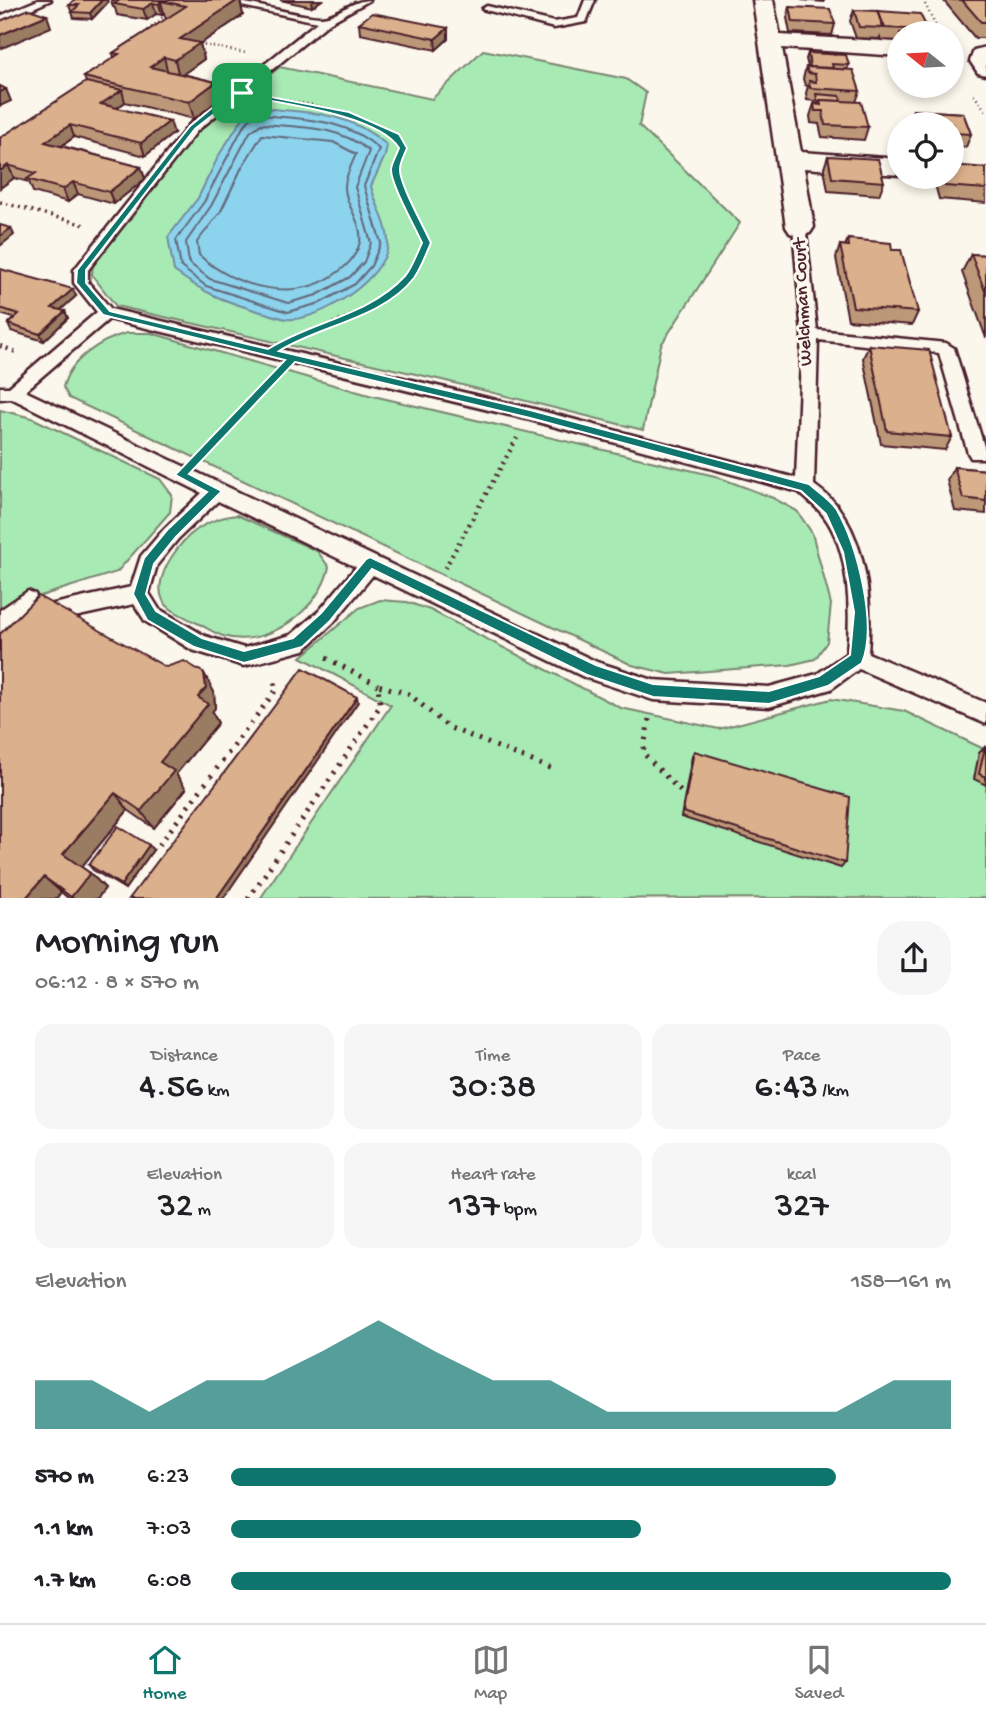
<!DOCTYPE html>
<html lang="en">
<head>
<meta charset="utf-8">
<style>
	body { margin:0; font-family:"Gochi Hand",sans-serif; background:#f6f6f6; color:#202124; height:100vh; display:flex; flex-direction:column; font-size:26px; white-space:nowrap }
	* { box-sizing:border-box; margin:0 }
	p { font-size:23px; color:#757577 }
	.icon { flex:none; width:38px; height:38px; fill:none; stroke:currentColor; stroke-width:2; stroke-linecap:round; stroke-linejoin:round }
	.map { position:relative; height:898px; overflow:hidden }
	.panel { display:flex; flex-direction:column; background:#fff; flex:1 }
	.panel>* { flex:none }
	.needle { width:46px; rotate:288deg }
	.fabs { position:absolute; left:887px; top:21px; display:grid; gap:14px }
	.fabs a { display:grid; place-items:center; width:77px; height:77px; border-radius:50%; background:#fff; box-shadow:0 4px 10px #0003; font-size:35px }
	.pin { position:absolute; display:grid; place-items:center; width:60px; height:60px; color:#fff; margin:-30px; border-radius:14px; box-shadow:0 4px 10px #0006 }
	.round { display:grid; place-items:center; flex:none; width:74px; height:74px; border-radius:28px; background:#f6f6f6 }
	.summary { display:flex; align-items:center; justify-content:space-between; height:119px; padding:0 35px }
	h1 { font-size:38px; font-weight:600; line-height:52px }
	.figures { display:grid; grid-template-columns:repeat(3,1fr); gap:10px; height:119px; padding:7px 35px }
	.figures div { display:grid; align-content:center; border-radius:18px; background:#f6f6f6; text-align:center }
	.figures b { font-size:35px; font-weight:600 }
	.figures small { font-size:19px; font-weight:400 }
	.figures p { font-size:19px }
	.chart { height:196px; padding:14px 35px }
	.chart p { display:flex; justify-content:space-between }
	.chart svg { width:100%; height:126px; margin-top:7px; fill:#0f766e; opacity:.7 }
	ul { padding:0 35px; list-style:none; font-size:23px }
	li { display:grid; grid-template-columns:112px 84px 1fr; align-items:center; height:52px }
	li i { height:18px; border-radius:9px; background:#0f766e }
	.tab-bar { display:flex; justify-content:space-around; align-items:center; height:98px; border-top:2px solid #e0e0e0; background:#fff; font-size:19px; color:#757577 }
	.tab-bar a { display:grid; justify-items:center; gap:4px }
	.tab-bar .selected { color:#0f766e }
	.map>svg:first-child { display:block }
</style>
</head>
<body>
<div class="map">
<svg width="986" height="899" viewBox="0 0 986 899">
	<rect width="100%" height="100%" fill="#fbf7ec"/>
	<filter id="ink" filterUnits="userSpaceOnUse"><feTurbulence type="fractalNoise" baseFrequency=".0143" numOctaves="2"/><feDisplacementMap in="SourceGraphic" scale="14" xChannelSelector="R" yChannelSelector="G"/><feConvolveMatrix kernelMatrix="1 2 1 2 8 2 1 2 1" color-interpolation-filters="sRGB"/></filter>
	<g filter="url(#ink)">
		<g fill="#a8eab4" stroke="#798470" stroke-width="2">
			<polygon points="483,50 626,79 646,93 639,126 740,223 661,345 643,430 442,380 116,306 92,275 93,260 200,128 280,67 432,99"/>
			<path d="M127,333H151L369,395L715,476L773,498L797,511L812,533L831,604L827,642L815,659L790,665L669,674L632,665L69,398L63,387C70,359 101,340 127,333Z"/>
			<polygon points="0,410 32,418 160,479 172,495 170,512 117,572 28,600 0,621"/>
			<path d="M237,515L317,551L329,567C321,608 267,650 223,636C214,633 204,626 195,622C187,618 178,614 171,609C149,594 166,563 178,548C192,529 214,517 237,515Z"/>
			<polygon points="380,600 407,602 430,610 621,708 719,729 831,699 904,711 986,750 986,898 260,899 391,705 301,657 359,608"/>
		</g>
		<path fill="#8cd3ed" stroke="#728b9f" stroke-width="2" d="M260,108C310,113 346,110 387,145L385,156L371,186C375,204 388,223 388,243C387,278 319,322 287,319C279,318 269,314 261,312C224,301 205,294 174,271L168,237L198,198L219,155L248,110Z"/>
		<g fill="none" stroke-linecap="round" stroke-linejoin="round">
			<g stroke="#646779" stroke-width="2">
				<path d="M260,115C303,119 346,118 379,149L364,186L381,243L371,266L355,284L320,303L288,312L206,286L181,267L176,240L204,202L243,127L252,117Z"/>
				<path d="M261,124C299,127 338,125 369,151L355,187L371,243L364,262L350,277L317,295L288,303L210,279L189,263L186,242L211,206L250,132Z"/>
				<path d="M262,135L333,142L356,154C352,164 346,174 345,185C344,205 363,221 360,242C357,254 348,265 338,272C296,304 236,288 199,255L197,242L221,211L242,167Z"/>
			</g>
			<g stroke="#4a1f2b" stroke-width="5">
				<g id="service">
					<polygon points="38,0 51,0 0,23 0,16"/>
					<path d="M213,0C250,0 284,14 320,17C335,18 351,0 370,0L329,23L197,131L88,270V282L111,309L530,408L796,478L802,334L793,227L800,223L805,224L817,330L946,343L954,348L986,453L983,458H971L968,453L939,353L818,340L814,485C822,491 832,498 838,507C868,548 872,605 868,653L986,703V724L859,669L831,689L769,707L653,700L584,677L373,575L333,623L304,650L244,666L192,650L145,621L134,604L38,625L0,650V610L28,591L35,594L40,607L131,587L141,556L164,529L202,493L11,398L0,399V387H9L97,312L74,283V270L189,125L317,22ZM109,319L530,420L799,492C807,500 817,507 823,515C850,550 851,611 847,653L817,674L769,687L653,680L597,662L25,391ZM218,501L356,567L319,611L291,635L244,648L205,636L159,609L149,593L157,565L178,539Z"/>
					<polygon points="585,0 595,0 586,22 554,28 482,9 487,6 554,22 578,18"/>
				</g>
			</g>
			<g stroke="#4a1f2b" stroke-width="5">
				<g id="minor">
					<polygon points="753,0 773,0 780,35 900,42 900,56 782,48 801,152 900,159 900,175 804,168 814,227 810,233 800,236 790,233 786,227"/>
					<polygon points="986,47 986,75 978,73 970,61 974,50"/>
				</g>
			</g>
			<g stroke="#4a1f2b" stroke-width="2.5" stroke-dasharray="1 3.5" stroke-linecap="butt">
				<polyline points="923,0 939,33"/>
				<polyline points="141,36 169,12"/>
				<polyline points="204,45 246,53"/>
				<polyline points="974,95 986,111"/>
				<path d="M271,98C317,106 371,111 403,148L401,153"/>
			</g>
			<g stroke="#4a1f2b" stroke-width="3.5" stroke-dasharray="2 4.5" stroke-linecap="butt">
				<polyline points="0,202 85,225"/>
				<path d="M308,333C362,313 400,298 426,243L396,176L397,164L402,151"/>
			</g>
			<g stroke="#4a1f2b" stroke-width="4.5" stroke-dasharray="2 5" stroke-linecap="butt">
				<polyline points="0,346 19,353"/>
				<polyline points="205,453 273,380"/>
				<polyline points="445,568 517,438"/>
			</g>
			<g stroke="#4a1f2b" stroke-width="5" stroke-dasharray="2.5 7" stroke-linecap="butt">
				<polyline points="326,658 378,685"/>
				<polyline points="649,719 643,753 685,796"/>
				<polyline points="159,845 276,690 274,679"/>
				<polyline points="248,899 380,706 378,685 409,694 448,727 557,771"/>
			</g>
			<use href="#service" fill="#fbf7ec" fill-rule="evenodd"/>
			<use href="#minor" fill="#fbf7ec" fill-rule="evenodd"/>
		</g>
		<g fill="#bc9778" stroke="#4a1f2b" stroke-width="2">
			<polygon points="74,0 107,0 108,2 92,19 74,18 72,12 73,11 71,11 69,5"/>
			<polygon points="111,0 240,0 243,15 200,44 204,59 183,74 216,82 220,99 194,119 125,102 117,108 174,133 145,156 74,137 62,146 141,167 145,179 114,204 78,194 68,202 33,192 29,182 14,178 0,188 0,138 86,82 84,77 114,58 113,53 168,18 165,17 164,13 162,15 156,14 147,20 117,15 115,8 113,7"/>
			<polygon points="280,0 322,0 312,7"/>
			<polygon points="801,0 824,0 824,2"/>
			<polygon points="943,0 986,0 986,38 975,38"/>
			<polygon points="790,7 835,24 832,35 790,33 787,18"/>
			<polygon points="854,10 878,14 878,11 928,30 927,33 900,33 900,41 881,40 880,37 879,39 856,38 850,21"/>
			<polygon points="359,23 448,28 448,39 436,50 360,34"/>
			<polygon points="808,53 849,65 847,69 860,91 856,102 868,127 864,140 822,137 819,124 811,123 810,116 814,104 815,104 815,101 807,100 806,93 808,86 805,85 803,79 806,67 808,67 806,59"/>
			<polygon points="896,53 900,53 900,84 892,65"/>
			<polygon points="913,110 963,113 971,134 966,147 952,146 952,124 910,124 909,122"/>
			<polygon points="828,156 884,182 879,195 828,191 824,168"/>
			<polygon points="986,168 986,203 939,199 933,177 952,177"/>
			<polygon points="848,239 892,250 918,312 912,325 848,320 836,258 840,245 845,246"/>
			<polygon points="971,254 986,255 986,338 962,272"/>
			<polygon points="0,269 76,296 60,310 68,318 44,341 11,331 8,324 14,318 0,314"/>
			<polygon points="869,345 952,437 945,450 881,444 863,358"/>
			<polygon points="954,467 986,470 986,514 955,511 947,480"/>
			<polygon points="166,667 214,692 215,708 212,712 218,723 176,774 186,789 154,828 128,810 81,867 90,873 105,888 97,899 69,899 61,892 56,899 0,899"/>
			<polygon points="985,747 986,748 986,785 974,779 979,753"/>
			<polygon points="694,751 845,863 841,868 681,817 692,756"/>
			<polygon points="153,850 125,889 93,870 89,865"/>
		</g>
		<g fill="#997b62" stroke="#4a1f2b" stroke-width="2">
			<polygon points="102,0 107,0 108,2 92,19 90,13"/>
			<polygon points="238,0 240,0 243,15 200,44 204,59 179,77 175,60 180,39"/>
			<polygon points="311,0 322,0 312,7"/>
			<polygon points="161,2 164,13 162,15 159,4"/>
			<polygon points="153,3 156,14 147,20 143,9"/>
			<polygon points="47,15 51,27 0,49 0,35"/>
			<polygon points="448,28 448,39 436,50 435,39"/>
			<polygon points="164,57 168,74 150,67"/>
			<polygon points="216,82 220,99 194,119 189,102"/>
			<polygon points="6,89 11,101 0,106 0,92"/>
			<polygon points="122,90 125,102 105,117 101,104"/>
			<polygon points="170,121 174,133 145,156 141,143"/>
			<polygon points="70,125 74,137 50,154 45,142"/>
			<polygon points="8,165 14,178 0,188 0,171"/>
			<polygon points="141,167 145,179 114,204 109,192"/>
			<polygon points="73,182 78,194 68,202 63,189"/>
			<polygon points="11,228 14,235 0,246 0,236"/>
			<polygon points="73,289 76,296 55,315 52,308"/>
			<polygon points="65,311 68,318 44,341 40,334"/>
			<polygon points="204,673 214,692 215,708 212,712 218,723 176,774 186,789 154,828 141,811 160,762 198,697"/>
			<polygon points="357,697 358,702 223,899 216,899"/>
			<polygon points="115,793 128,810 79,870 63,854"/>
			<polygon points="149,845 153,850 125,889 121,885"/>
			<polygon points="90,873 105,888 97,899 73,899 71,897"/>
			<polygon points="44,877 61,892 56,899 25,899"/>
		</g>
		<g fill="#dbb08c" stroke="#4a1f2b" stroke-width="2">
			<polygon points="74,0 102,0 90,13 72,12 79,5 69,5"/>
			<polygon points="120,0 163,0 159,4 153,3 143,9 114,4"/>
			<polygon points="163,0 238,0 180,39 200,43 175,60 164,57 150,67 216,82 189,102 84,77 119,54 113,53 186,6 161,1"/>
			<polygon points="962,0 986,0 986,22 981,22"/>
			<polygon points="790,7 830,9 835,24 793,22"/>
			<polygon points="29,9 47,15 0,35 0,21"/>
			<polygon points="854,10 877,11 883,28 859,27"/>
			<polygon points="878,11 920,14 928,30 885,28"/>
			<polygon points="372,13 448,28 435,39 359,23"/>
			<polygon points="808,53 846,55 849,65 832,64 833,68 810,67"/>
			<polygon points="896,53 900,53 900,63"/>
			<polygon points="806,67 853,70 860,91 810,88 809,81 816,82 815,74 808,73"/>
			<polygon points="86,82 122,90 101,104 170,121 141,143 70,125 45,142 141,167 109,192 73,182 63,189 27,179 36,173 8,165 0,171 0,138"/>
			<polygon points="0,86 6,89 0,92"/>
			<polygon points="816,94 840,96 841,101 820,100 818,104"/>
			<polygon points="820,100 861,102 868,127 825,125 823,111 815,111 814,104 821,105"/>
			<polygon points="913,110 963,113 971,134 952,133 952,124 918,124"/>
			<polygon points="828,156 878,159 884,182 832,178"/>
			<polygon points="952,165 986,168 986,189 945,186 942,177 952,177"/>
			<polygon points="0,225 11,228 0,236"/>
			<polygon points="848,239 891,243 892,250 901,250 918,312 853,307 840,245 849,246"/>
			<polygon points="971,254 986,255 986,294"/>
			<polygon points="0,269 73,289 52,308 65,311 40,334 8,324 19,314 0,308"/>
			<polygon points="869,345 929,350 952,437 887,431"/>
			<polygon points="954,467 986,470 986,501 963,498"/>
			<polygon points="38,596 166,667 184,661 204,673 206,688 198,697 208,704 160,762 174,771 141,811 115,793 63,854 90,873 71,897 44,877 25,899 0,899 0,634"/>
			<polygon points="303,668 357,697 216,899 129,899"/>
			<polygon points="985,747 986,748 986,777 979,774"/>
			<polygon points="694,751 850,797 845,863 683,812"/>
			<polygon points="118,826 149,845 121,885 89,865"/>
		</g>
	</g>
	<path fill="#0f766e" stroke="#fff" stroke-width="2" fill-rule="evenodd" d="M234,90L349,112L399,134L407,148C405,154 400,162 400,169C399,183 424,227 431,243C426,254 421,268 414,278C382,319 320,325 279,351L530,410L809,484C818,492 831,500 837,510C857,546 878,624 862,663L828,686L769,704L653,697L587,675L372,569L330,621L302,647L244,663L194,647L147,620L133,594L144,558L167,530L207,492L175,475L285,360L103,315L76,283L77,270L190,126ZM238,95C277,103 378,114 399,148C397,154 392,162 391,169C390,183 415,227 422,243C417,253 412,268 405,276C368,316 312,321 268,349L110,311L86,283V270L195,129ZM295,362L530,418L801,491L826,514L843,552L854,612L850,655L819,676L769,691L653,684L596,665L370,557L366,559L321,613L293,638L244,651L202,638L156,611L146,594L154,564L176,537L222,491L189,474Z"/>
	<g text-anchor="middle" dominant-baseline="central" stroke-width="6" stroke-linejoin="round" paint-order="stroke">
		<g font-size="19" fill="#4a1f2b" stroke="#fbf7ec">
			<text transform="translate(804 302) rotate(-93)">Welchman Court</text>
		</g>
	</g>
</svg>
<div class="fabs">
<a><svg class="needle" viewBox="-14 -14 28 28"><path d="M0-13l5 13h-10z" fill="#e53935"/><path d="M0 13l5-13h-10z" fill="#757577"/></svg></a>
<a><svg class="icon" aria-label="locate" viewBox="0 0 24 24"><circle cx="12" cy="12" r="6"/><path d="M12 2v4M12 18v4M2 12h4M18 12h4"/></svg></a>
</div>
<div class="pin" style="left:242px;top:93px;background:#1e9e55"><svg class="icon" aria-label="arrive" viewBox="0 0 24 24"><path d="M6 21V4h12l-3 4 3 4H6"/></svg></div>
</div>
<section class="panel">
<div class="summary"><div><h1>Morning run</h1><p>06:12 · 8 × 570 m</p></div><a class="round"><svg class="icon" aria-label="share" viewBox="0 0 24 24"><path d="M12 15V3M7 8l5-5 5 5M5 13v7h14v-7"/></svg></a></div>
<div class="figures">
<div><p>Distance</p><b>4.56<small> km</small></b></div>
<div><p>Time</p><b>30:38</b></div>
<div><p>Pace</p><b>6:43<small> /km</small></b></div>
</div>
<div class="figures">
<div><p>Elevation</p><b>32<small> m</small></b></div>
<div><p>Heart rate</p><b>137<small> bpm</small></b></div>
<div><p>kcal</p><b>327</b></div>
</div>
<div class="chart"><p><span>Elevation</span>158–161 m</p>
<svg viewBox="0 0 160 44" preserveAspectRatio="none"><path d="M0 44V27L10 27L20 38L30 27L40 27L50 17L60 6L70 17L80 27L90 27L100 38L110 38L120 38L130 38L140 38L150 27L160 27V44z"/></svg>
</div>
<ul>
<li><b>570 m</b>6:23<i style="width:84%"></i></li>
<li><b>1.1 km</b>7:03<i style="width:57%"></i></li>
<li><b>1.7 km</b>6:08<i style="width:100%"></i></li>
</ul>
</section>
<nav class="tab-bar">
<a class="selected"><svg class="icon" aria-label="home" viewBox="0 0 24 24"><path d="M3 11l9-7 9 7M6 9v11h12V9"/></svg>Home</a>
<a><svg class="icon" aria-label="map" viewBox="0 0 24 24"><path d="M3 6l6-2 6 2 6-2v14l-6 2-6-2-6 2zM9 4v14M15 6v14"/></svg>Map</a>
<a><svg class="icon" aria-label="saved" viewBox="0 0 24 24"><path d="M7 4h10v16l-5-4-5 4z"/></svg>Saved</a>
</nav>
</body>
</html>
